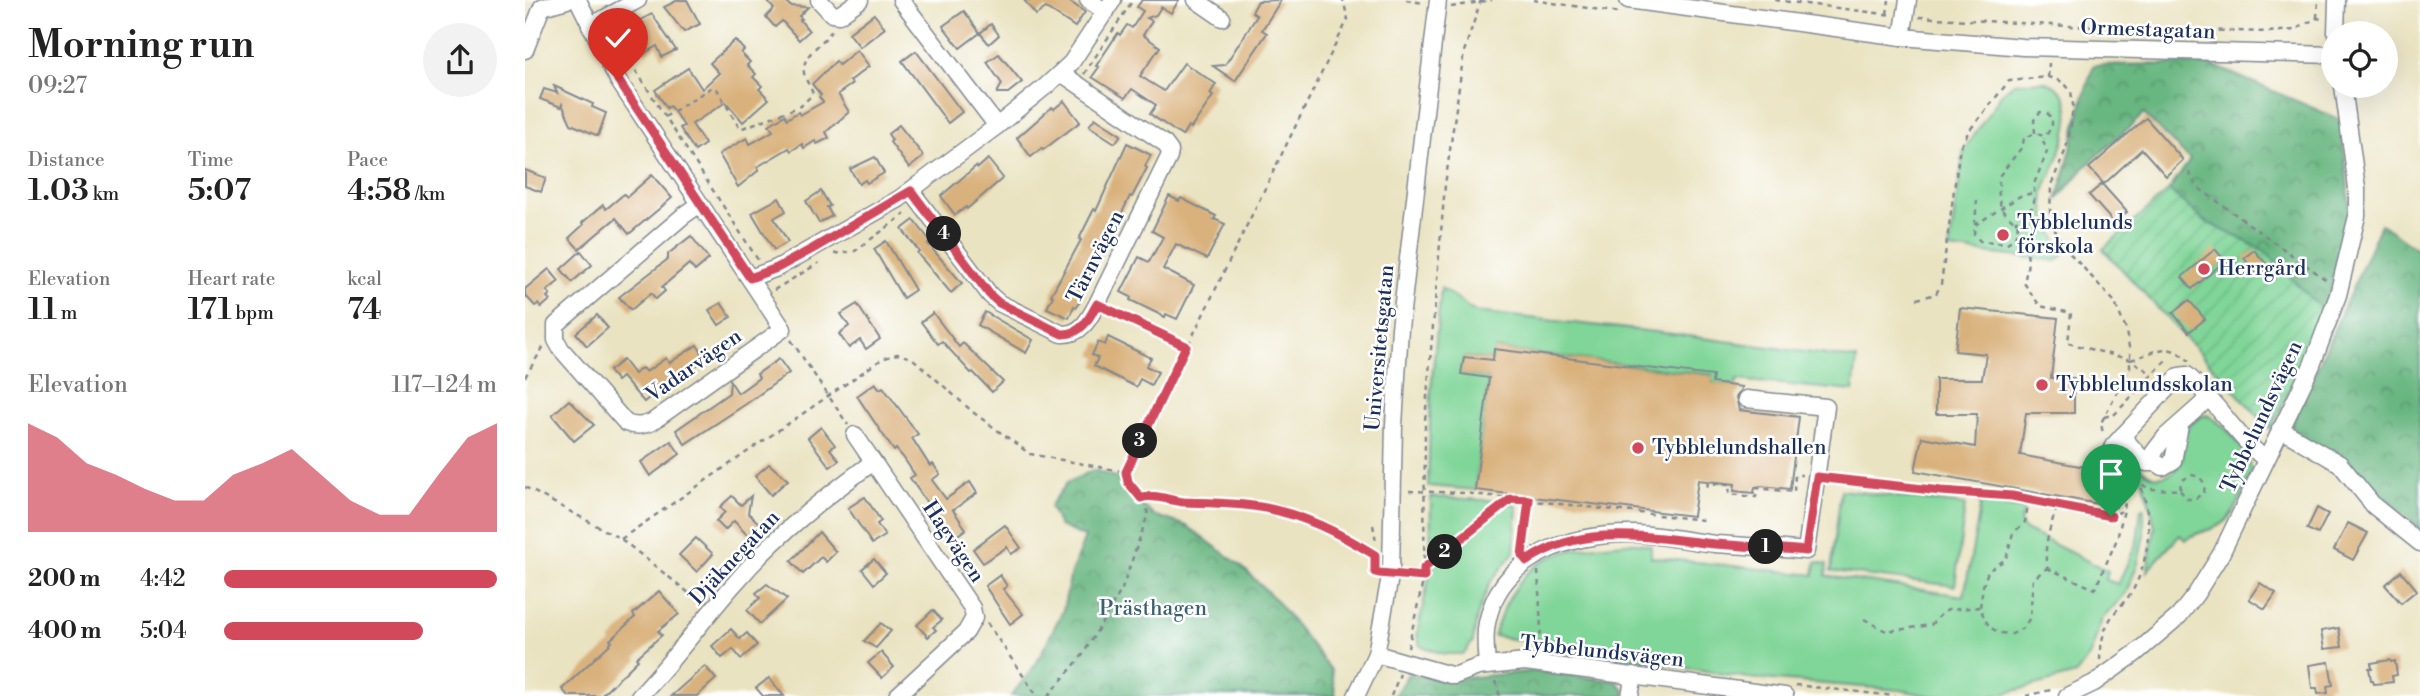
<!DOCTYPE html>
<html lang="en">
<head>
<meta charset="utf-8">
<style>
	body { margin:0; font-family:"Libre Bodoni",serif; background:#f2f2f2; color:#222; height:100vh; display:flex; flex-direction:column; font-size:26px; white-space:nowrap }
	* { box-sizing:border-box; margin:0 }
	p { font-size:23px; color:#767676 }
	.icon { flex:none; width:38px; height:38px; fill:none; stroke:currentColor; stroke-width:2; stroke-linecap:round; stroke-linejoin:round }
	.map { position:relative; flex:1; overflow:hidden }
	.panel { display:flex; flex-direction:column; background:#fff; width:525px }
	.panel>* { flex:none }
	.fabs { position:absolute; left:1796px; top:21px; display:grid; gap:14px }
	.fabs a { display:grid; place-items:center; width:77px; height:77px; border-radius:50%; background:#fff; box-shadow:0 7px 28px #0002; font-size:35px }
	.pin { position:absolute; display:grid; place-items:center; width:60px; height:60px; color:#fff; margin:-72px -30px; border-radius:50% 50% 50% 0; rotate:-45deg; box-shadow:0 0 7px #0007 }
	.pin .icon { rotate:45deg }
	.km { position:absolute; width:35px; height:35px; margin:-18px; border-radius:50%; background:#222; color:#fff; font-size:19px; line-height:35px; text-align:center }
	.round { display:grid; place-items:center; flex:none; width:74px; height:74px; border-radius:37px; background:#f2f2f2 }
	.head { display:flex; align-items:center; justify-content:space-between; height:119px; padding:0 28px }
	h1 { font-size:38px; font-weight:600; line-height:52px }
	.figures { display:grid; grid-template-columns:repeat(3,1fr); gap:10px; height:119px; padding:7px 28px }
	.figures div { display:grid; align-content:center }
	.figures b { font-size:30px; font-weight:600 }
	.figures small { font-size:19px; font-weight:400 }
	.figures p { font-size:19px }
	.chart { height:196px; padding:14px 28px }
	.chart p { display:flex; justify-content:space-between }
	.chart svg { width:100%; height:126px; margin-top:7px; fill:#d1495b; opacity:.7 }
	ul { padding:0 28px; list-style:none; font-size:23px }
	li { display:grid; grid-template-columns:112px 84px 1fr; align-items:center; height:52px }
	li i { height:18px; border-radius:9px; background:#d1495b }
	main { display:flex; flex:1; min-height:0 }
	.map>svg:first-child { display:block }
</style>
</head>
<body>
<main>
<section class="panel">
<div class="head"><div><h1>Morning run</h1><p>09:27</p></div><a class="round"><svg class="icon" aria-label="share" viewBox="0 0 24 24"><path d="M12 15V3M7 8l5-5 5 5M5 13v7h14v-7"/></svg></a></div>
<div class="figures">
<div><p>Distance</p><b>1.03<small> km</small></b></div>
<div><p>Time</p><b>5:07</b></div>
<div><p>Pace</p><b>4:58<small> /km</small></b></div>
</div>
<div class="figures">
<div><p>Elevation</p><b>11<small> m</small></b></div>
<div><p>Heart rate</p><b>171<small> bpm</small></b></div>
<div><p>kcal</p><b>74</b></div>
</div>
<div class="chart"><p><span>Elevation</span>117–124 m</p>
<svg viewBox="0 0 160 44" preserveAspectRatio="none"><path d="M0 44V6L10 11L20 20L30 24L40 29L50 33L60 33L70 24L80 20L90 15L100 24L110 33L120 38L130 38L140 24L150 11L160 6V44z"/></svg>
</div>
<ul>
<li><b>200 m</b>4:42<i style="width:100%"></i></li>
<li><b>400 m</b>5:04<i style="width:73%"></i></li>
</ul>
</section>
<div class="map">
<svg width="1895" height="696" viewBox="0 0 1895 696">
	<defs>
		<pattern id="forest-crowns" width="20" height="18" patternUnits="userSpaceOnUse" patternTransform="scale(1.75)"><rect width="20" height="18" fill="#68b680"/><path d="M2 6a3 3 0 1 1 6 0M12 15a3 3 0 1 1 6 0" fill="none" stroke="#55946c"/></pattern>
		<pattern id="garden-furrows" width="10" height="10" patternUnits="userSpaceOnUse" patternTransform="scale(1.75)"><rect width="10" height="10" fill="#80d598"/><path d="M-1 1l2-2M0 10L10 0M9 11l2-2" fill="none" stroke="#6eb785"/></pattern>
	</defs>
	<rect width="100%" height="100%" fill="#fff"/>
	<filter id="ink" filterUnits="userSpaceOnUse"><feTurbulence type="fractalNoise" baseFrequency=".0143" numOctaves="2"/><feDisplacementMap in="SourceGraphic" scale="14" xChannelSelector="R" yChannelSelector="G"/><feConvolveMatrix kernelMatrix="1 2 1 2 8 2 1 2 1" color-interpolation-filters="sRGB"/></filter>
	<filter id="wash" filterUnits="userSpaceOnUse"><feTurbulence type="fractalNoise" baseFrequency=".00686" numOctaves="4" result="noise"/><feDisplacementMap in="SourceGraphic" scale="28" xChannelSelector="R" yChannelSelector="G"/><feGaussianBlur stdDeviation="1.57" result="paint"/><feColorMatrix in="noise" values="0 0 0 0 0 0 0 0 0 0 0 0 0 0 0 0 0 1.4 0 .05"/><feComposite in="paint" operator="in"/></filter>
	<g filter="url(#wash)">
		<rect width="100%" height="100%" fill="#eae3c1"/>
		<g fill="#80d598" stroke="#4e827b" stroke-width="2">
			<path d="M1518,81C1559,92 1541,139 1529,168C1526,175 1520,185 1519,193C1516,215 1529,235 1539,254L1532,261L1424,249L1439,150L1478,92L1489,83Z"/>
			<polygon points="916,288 950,312 1148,334 1332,359 1328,391 1212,380 1211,386 1187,383 1187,375 970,349 968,360 939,357 937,374 964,378 950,490 903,486 906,390"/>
			<path d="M1682,415C1701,425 1723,450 1727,471C1719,489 1711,520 1691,527C1679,532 1670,533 1660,540L1655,535L1622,571L1630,527L1622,493L1610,463C1615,467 1622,474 1628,476C1640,479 1656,469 1658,458C1659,452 1655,446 1656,441C1659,429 1671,417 1682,415Z"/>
			<polygon points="1316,490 1440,505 1430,586 1306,571"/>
			<polygon points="906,497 974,501 992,506 989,552 965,583 952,616 948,641 939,654 919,654 895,646 892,634 905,573"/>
			<path d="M1456,502L1499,510L1495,523L1500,530L1583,571L1581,580L1593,584L1612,542L1616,509L1619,508V534L1613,563L1601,593L1577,619L1565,655L1551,674L1474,695L1407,696L1375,690L1223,678L969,636C977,608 993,575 1019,560C1033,552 1062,547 1078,545C1095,544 1110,540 1126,546V557L1289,575L1291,562L1302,564L1301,576L1439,596Z"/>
		</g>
		<g fill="url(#forest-crowns)" stroke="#42726f" stroke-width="2">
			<path d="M1685,64L1816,120L1825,209L1800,313L1740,251L1679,221L1644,190L1665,160L1619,114L1559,168L1532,200C1547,156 1552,108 1569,65Z"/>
			<polygon points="1856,224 1895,251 1895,528 1843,482 1765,429"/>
			<polygon points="568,470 594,478 613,501 628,515 662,526 715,565 750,599 806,670 811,696 486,696 511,664 538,610 546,573 560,537 534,526 525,506 542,483"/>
			<polygon points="1011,671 1091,681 1099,690 1100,696 869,696 883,674 917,680"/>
		</g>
		<polygon fill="url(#garden-furrows)" stroke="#4e827b" stroke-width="2" points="1644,190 1679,221 1740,251 1800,313 1746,430 1578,249"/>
		<g id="blocks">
			<g fill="#d9b17c">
				<polygon points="153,0 162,0 175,24 159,32 139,7"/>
				<polygon points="241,0 260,0 265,6 283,7 274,16 277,19 275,20 284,31 274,40 257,21 250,27 241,17 249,9"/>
				<polygon points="499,0 542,0 560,12 550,27 521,8 511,15"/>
				<polygon points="617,0 654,0 646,13 636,7 631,15 622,18 627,21 618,35 635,47 615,76 639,91 659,63 691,84 685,94 688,96 666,128 663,126 657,136 625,114 631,105 607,89 600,98 567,77 574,67 571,66 593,33 595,35 602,25 607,28 618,11 612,7"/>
				<polygon points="756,0 737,30 742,33 710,81 688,66 700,65 732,16 727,12 733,1"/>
				<polygon points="439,11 455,33 466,24 474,35 464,44 455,33 435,48 418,26"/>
				<polygon points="127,14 151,50 137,57 132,46 120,53 106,25"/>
				<polygon points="349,14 360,28 335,47 324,33"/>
				<polygon points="210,40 219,50 216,53 225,62 222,65 231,74 228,77 237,86 234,89 244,99 218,122 201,102 167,124 180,144 170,151 155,128 159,126 145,106 142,108 130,90 163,68 177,89 194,73 185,63"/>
				<polygon points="332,50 344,66 325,81 327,84 313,94 324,112 301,132 304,138 292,144 290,141 279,148 277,144 266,151 264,148 232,167 234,170 213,187 194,154 222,138 225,144 248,131 244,125 260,115 262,119 273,112 275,115 298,102 294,97 296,95 287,84 311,61 314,65"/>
				<polygon points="391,51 437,112 423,123 377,61"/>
				<polygon points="474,54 497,82 483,93 472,93 477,84 462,62"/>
				<polygon points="29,86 68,104 67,107 81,113 73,136 46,124 37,104 36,107 15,99 19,89 32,93"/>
				<polygon points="539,101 555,122 518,150 517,148 506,157 492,138 527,107 529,109"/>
				<polygon points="570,118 596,135 590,143 564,126"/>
				<polygon points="1621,118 1658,160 1641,176 1617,149 1579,184 1564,168"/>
				<polygon points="374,125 397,154 398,157 384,168 365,142 367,140 363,134"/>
				<polygon points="602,143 626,155 620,166 622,168 607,197 605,196 593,221 594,222 564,277 566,278 552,307 549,306 544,318 522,308 528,296 526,295 556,240 554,239 569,209 571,211"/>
				<polygon points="350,157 359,173 342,183 340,180 334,184 325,169"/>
				<polygon points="463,159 478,178 442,209 441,207 430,215 416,196 451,166 453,168"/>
				<polygon points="0,170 21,178 16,192 0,186"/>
				<polygon points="127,175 147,198 104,234 91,218 54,249 44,238 58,225 57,223 78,205 81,209 99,194 102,197"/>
				<polygon points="1577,184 1602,212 1589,223 1564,195"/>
				<polygon points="296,191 305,206 302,207 307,216 294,223 281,201"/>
				<polygon points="644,196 654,201 656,198 691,216 689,219 700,224 682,259 651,244 638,269 669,285 652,319 641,314 640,317 605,300 606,297 596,292 614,257 624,262 638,237 627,231"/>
				<polygon points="254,198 261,211 249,218 263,242 249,250 227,213"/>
				<polygon points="389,220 406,242 403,244 437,283 426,293 392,253 394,251 377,229"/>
				<polygon points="166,236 184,259 170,271 164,264 137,287 140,291 131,299 126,293 106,310 94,297 143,259 143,254"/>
				<polygon points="361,241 390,290 378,298 349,249"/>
				<polygon points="1690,249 1700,261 1667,289 1657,277"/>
				<polygon points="1729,250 1745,268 1734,277 1719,258"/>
				<polygon points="56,251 67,265 47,282 36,269"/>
				<polygon points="24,269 34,281 22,291 25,294 22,297 25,300 16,308 13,304 10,306 0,295 0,289"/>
				<polygon points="1664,300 1680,319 1664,332 1648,313"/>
				<polygon points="196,303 206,317 194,325 184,310"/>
				<polygon points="332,304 355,339 341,349 335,340 324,348 314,334 324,326 316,314"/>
				<polygon points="1435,308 1533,318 1526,378 1549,378 1549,413 1501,413 1495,455 1598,474 1591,507 1390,471 1397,437 1450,447 1452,414 1411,414 1411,379 1457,379 1461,354 1430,351"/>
				<polygon points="460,312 508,340 501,353 453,325"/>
				<polygon points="408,313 434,347 438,343 478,382 467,392 448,372 446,373 417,341 413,344 396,322"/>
				<polygon points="72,315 83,328 62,346 51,333"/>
				<polygon points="583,337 626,358 621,366 633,372 626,385 615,379 611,387 569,366 573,358 567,355 573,342 580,345"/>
				<polygon points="172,345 181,359 146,383 144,381 119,402 97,377 92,381 84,371 98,360 109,374 117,368 121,372 141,358 144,363"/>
				<polygon points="969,349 1188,376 1187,383 1217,387 1211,397 1214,410 1274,417 1265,489 1236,486 1230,487 1229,493 1209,491 1210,484 1173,480 1168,516 950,490 964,378 936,374 939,357 968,360"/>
				<polygon points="254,359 264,373 221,404 160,444 151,430 204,393 205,381 213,393 234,378 232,374"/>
				<polygon points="350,383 355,389 358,387 393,434 387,438 405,466 408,464 415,474 407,480 421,499 445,482 452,493 428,510 441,529 427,539 417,524 412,524 413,519 385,478 390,475 378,457 371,449 369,451 332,396"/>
				<polygon points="44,400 69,425 49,441 27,415"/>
				<polygon points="296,427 310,445 305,449 314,460 305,467 283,438"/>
				<polygon points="146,441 155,454 125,476 116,462"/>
				<polygon points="244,464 263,480 246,495 230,476"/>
				<polygon points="207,496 216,505 226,496 223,513 236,525 224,537 209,521 200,530 191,521 200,512 195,507"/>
				<polygon points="340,497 356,521 352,524 360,536 347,544 323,508"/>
				<polygon points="1792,508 1803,514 1793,534 1782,529"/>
				<polygon points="1823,523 1843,533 1828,560 1809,550"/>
				<polygon points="480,525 496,548 486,554 482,547 458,563 448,549"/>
				<polygon points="294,532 311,552 301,562 296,557 278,574 266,561"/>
				<polygon points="171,538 188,554 172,572 154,555"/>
				<polygon points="349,559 361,573 349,584 337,569"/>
				<polygon points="1876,571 1892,590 1876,603 1860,585"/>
				<polygon points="475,575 482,586 478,589 498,614 485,624 460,586"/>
				<polygon points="1735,583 1751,593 1740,609 1724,599"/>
				<polygon points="242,584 262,599 235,624 222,610 235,598 231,593"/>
				<polygon points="134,591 154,614 133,631 137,635 111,658 113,660 76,696 43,696 37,689 87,642 85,640 110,617 108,614"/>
				<polygon points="408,610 417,620 408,627 411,630 403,637 392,625"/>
				<polygon points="356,623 366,631 351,648 339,641"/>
				<polygon points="1814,628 1817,647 1799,649 1796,631"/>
				<polygon points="206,629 215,639 222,633 232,645 216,659 208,649 197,658 187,646"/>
				<polygon points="356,652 369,667 357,678 343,663"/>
				<polygon points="1865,660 1866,662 1870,661 1872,675 1867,676 1868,682 1849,684 1848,680 1846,680 1844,668 1847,668 1846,663"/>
				<polygon points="1804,662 1808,685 1802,686 1803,693 1793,694 1792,688 1787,688 1784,665"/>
				<polygon points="180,666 191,679 172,696 146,696"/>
				<polygon points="244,678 259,696 238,696 231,688"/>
			</g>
		</g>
	</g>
	<g filter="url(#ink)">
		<use href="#blocks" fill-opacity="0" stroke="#828990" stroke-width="2"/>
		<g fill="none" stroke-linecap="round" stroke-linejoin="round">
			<g stroke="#828990" stroke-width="19">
				<g id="minor">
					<path d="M53,0L93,80L258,329L127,422C117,426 111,427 101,423L36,349L31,340V325L158,216L175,204"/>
					<polyline points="294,0 307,14 314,15 335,0"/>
					<polyline points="376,0 472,126"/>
					<polyline points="563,0 581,12"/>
					<polyline points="671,0 697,18"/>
					<polyline points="1103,0 1377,37 1498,47 1808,55"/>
					<polyline points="65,26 113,0"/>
					<polyline points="1811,33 1812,0"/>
					<polyline points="1377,37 1383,0"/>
					<polyline points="0,50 17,7 42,0"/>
					<path d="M386,191L465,295L474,303L537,334C556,335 564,319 572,304L644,157L645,151L639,143L536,73"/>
					<polyline points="225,278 252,268 374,199 472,126 521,86 546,63 588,0"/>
					<polyline points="1655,426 1648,461 1638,467 1629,461 1628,453 1641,436 1684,398"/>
					<polyline points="1755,429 1815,464 1849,506 1895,543"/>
					<polyline points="330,435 447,608 449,618 441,632 372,696"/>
					<polyline points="1597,436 1621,463 1633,463"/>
					<path d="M1588,446L1654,376L1662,375C1691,401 1710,435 1740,459"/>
					<polyline points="851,654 929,676 953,667 1000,662 1260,696"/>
					<path d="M962,665C961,651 959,637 962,623C975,554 1049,533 1110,534C1137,535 1163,541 1190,544C1220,546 1251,548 1281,551L1301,407L1221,399"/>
					<path d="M114,696C149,660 178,619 211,582C250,536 299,498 348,462"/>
					<polyline points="831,696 851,654 866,571 869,425 875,328 913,0"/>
					<polyline points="1105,696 1109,675"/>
					<polyline points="1542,696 1569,683 1611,653 1654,616 1671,594 1696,554 1787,365 1813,295 1832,216 1832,188 1818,86"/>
				</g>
			</g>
			<g stroke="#828990" stroke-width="2.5" stroke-dasharray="5 5" stroke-linecap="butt">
				<polyline points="881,0 899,3"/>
				<polyline points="1008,0 1096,13"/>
				<polyline points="1250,0 1367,15"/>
				<polyline points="926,7 967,0"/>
				<polyline points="1362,14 1364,0"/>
				<polyline points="1394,17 1543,26 1743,32 1769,30 1792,18 1797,19"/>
				<polyline points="1792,18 1793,0"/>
				<polyline points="89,37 233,260"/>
				<polyline points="559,74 608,0"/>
				<polyline points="1523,77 1524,63"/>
				<path d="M140,117L187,87L192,89L215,129L276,106L288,94C286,87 280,80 279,73C276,53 301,43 308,28"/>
				<polyline points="1510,133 1509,120 1515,112 1522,113 1527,118 1527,126 1519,139"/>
				<polyline points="1664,172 1671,186 1803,281"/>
				<polyline points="1452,200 1449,234 1455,241 1482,243 1490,238 1493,225 1476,209 1473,189 1475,175 1497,147 1499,139 1510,133 1516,135 1522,152 1509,184 1509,206 1490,222"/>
				<polyline points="1450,225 1495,196 1508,193"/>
				<path d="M1490,238C1508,252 1503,263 1499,283L1515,306L1546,313L1543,343L1606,360L1627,374"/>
				<polyline points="309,254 330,251 380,214"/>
				<polyline points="249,290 294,263"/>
				<polyline points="1392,299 1411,294 1416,284 1435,147 1444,131 1484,81 1523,77 1538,82 1546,91 1548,105 1546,125 1541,149 1526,185 1525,215 1529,228 1539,247 1589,301 1600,327 1605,352 1605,367 1576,423 1578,434"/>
				<polyline points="585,309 661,346"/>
				<polyline points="266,340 323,425"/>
				<path d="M1606,360C1631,352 1642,340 1664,361"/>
				<polyline points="0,377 19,346"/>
				<polyline points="1579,417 1590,414 1644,357"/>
				<path d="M1305,478L1416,491L1487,496L1586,516L1599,510L1602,485L1614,482L1624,489L1655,490L1656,481L1666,475C1676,476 1681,482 1679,492L1670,499H1662L1655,490"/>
				<polyline points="0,487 96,539 174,601"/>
				<polyline points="1182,487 1183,483 1205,485 1204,494 1231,497 1232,488 1269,492 1270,475 1277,475"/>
				<polyline points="884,491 939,493 1178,520"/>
				<path d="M616,498C627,493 646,501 659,502C684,503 710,503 735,507C778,514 814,533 850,555V565"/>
				<path d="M1504,499L1500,522L1488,533L1481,559L1463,571L1458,586L1455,607L1460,620L1466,628L1475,633L1487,634L1498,628L1505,618L1508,579L1522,568C1518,545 1525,527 1533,505"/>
				<polyline points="848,525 851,541"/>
				<polyline points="96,539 357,359 372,354 387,358 449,413 505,454 601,472"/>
				<polyline points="998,549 1004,500"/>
				<polyline points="899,568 987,499"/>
				<polyline points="1522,568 1570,589 1592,539 1599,510"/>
				<polyline points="1013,571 1016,630 1014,648"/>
				<polyline points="881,576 899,577"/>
				<polyline points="1339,619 1361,631 1372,630 1406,625 1417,613 1423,610 1455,607"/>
				<polyline points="462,623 512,696"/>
				<polyline points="883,648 899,577 900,420 920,185 939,52 956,0"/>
				<path d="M1575,660C1576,640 1579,625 1592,610C1598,603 1605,596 1609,588C1627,553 1629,507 1609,472"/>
				<polyline points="970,681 975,696"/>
				<polyline points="1270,685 1370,696"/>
				<path d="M523,696L557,656L597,589L623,514C620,497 603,489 601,472L823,19L818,0"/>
				<polyline points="866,696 875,674"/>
				<polyline points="1501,696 1530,689"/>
			</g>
			<use href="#minor" stroke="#fff" stroke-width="16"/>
		</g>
	</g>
	<g fill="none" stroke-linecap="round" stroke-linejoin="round" filter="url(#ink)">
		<g stroke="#fff" stroke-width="14">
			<path id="route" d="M93,80L225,278L252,268L289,248L386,191L465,295L474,303L537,334C556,335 564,319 572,304L661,346L601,472L603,482L616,498C627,493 646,501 659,502C684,503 710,503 735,507C778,514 814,533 850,555V572L854,573L899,577V568L986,499L1004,500L997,555L1002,561C1059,522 1126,538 1190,544C1220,546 1250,548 1281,551L1292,477L1416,491L1487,496L1586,516"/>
		</g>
		<use href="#route" stroke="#d1495b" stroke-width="9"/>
	</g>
	<g fill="#d1495b" stroke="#fff" stroke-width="2.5">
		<circle cx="1478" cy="235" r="7"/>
		<circle cx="1679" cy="269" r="7"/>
		<circle cx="1517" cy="385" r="7"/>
		<circle cx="1113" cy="448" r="7"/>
	</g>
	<g text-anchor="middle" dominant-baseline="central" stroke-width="5" stroke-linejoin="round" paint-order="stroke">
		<g font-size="21" fill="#1b2f5e" stroke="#fff">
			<text transform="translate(1623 30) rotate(2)">Ormestagatan</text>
			<text transform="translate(571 257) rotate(-63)">Tärnvägen</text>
			<text transform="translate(855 348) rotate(-85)">Universitetsgatan</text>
			<text transform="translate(169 366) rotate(-35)">Vadarvägen</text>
			<text transform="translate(1737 417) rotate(-65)">Tybbelundsvägen</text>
			<text transform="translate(428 542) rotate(56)">Hagvägen</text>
			<text transform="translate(210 558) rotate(-47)">Djäknegatan</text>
			<text transform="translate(1077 652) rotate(6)">Tybbelundsvägen</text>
		</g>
		<g font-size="21" fill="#1b2f5e" stroke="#fff" text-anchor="start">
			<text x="1492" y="223">Tybblelunds<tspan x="1492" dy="24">förskola</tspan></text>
			<text x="1693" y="269">Herrgård</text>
			<text x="1531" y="385">Tybblelundsskolan</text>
			<text x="1127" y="448">Tybblelundshallen</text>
		</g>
		<g font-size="21" fill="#39616f" stroke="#fff">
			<text x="628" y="609">Prästhagen</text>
		</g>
	</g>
</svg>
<div class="fabs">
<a><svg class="icon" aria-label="locate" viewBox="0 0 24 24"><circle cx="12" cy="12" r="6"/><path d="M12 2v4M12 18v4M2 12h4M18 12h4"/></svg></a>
</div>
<div class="pin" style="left:1586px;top:516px;background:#1e9e55"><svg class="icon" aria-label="arrive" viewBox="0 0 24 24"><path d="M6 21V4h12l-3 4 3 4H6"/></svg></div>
<div class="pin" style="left:93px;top:80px;background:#d93025"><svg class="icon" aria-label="check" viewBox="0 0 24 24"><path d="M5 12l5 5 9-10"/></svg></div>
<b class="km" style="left:1241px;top:547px">1</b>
<b class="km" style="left:920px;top:552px">2</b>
<b class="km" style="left:615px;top:441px">3</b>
<b class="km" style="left:419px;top:234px">4</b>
</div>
</main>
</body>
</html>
